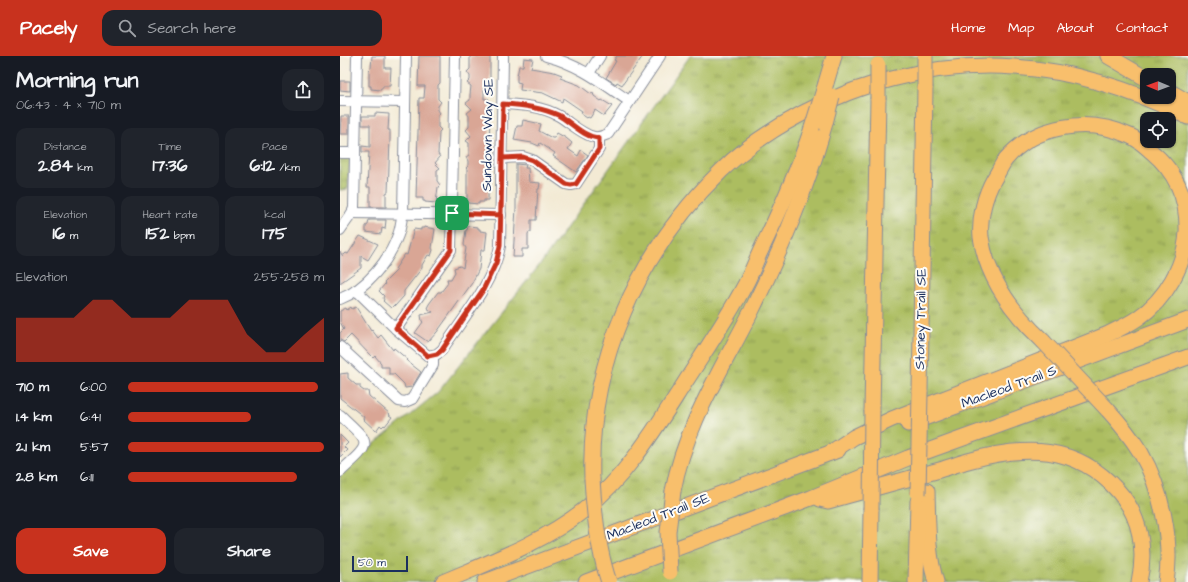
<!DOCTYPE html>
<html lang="en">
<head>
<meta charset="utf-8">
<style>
	body { margin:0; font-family:"Architects Daughter",sans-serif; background:#20242c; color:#f1f3f6; height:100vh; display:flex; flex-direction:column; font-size:15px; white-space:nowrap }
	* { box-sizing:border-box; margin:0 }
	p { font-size:13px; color:#9ea1a6 }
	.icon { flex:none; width:22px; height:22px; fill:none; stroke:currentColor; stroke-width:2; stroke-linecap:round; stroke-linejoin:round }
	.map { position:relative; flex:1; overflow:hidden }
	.drawer { display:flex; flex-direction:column; background:#171b24; width:340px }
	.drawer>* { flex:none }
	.needle { width:26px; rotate:271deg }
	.fabs { position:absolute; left:800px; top:12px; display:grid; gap:8px }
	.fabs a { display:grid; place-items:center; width:36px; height:36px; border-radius:8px; background:#171b24; box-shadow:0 1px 3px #0004; font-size:20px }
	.scale { position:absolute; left:12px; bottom:10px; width:56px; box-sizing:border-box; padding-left:4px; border:2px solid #1b2f5e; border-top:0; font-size:11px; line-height:14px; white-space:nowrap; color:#1b2f5e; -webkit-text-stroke:3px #fdfcf7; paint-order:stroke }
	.pin { position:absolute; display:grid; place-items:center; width:34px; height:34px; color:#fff; margin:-17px; border-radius:8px; box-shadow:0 2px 6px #0006 }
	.round { display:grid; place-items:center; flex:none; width:42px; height:42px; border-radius:12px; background:#20242c }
	.summary { display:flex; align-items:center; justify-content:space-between; height:68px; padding:0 16px }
	h1 { font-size:22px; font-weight:800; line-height:30px }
	.stats { display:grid; grid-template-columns:repeat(3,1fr); gap:6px; height:68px; padding:4px 16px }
	.stats div { display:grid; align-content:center; border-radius:10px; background:#20242c; text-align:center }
	.stats b { font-size:17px; font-weight:800 }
	.stats small { font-size:11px; font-weight:400 }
	.stats p { font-size:11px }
	.chart { height:112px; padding:8px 16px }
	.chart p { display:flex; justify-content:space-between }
	.chart svg { width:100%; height:72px; margin-top:4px; fill:#c8321e; opacity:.7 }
	.button { display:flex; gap:8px; margin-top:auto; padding:8px 16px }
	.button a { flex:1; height:46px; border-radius:12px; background:#c8321e; color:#fff; font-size:16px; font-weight:800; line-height:46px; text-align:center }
	.button a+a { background:#20242c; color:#f1f3f6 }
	ul { padding:0 16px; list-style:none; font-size:13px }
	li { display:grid; grid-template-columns:64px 48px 1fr; align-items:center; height:30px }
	li i { height:10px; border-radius:5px; background:#c8321e }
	header { display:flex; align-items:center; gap:24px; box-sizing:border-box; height:56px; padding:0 20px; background:#c8321e; color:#fff }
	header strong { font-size:19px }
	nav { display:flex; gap:22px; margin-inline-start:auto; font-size:14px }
	.search { width:280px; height:36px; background:#20242c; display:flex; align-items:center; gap:10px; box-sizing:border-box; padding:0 14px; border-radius:12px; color:#9ea1a6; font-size:15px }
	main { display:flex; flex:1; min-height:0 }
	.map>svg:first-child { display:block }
</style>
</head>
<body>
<header>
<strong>Pacely</strong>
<div class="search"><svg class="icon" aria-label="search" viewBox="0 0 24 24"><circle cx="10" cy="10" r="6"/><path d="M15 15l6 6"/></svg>Search here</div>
<nav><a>Home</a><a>Map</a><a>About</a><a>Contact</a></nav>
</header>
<main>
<section class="drawer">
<div class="summary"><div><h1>Morning run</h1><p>06:43 · 4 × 710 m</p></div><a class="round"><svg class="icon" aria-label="share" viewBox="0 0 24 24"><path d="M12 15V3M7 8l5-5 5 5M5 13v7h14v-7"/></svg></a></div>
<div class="stats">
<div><p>Distance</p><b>2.84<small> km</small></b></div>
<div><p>Time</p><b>17:36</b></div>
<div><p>Pace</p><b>6:12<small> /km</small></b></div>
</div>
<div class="stats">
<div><p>Elevation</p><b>16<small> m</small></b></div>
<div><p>Heart rate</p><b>152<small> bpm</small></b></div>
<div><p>kcal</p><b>175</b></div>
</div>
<div class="chart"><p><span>Elevation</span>255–258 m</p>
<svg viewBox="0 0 160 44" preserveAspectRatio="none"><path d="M0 44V17L10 17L20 17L30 17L40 6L50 6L60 17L70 17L80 17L90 6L100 6L110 6L120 27L130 38L140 38L150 27L160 17V44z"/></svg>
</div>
<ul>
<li><b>710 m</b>6:00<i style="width:97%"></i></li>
<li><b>1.4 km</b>6:41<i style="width:63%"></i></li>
<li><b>2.1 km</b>5:57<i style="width:100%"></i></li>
<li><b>2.8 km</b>6:11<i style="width:86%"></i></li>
</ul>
<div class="button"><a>Save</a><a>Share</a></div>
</section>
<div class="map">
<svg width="848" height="526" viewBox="0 0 848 526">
	<defs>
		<pattern id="grass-tufts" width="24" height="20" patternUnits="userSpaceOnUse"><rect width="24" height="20" fill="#acbd60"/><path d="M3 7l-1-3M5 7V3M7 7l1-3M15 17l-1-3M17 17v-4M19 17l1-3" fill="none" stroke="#8b9a52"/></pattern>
	</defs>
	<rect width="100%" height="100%" fill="#fdfcf7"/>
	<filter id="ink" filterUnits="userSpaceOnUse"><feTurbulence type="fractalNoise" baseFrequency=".025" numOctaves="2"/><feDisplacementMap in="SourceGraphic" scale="8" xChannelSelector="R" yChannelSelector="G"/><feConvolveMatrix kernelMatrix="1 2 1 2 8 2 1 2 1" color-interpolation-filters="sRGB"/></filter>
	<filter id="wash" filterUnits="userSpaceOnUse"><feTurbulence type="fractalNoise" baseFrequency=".012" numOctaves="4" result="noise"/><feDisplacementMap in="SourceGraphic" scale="16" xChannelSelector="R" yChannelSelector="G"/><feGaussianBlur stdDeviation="0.9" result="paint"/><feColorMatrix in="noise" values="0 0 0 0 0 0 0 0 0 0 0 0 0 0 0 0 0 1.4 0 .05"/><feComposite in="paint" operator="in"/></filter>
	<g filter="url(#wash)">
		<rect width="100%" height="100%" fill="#f3ead4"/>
		<g fill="url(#grass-tufts)" stroke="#64765f" fill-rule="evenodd">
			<path d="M350,0H848V526H0V416L98,336L202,206ZM807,19H829V41H807ZM807,63H829V85H807Z"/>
			<polygon points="0,99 10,99 8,133 0,134"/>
		</g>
		<g id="blocks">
			<g fill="#d9a695">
				<polygon points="32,0 45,0 45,12 51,12 50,30 43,30 43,32 41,32 41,34 31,33 31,30 29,30 29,14 31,12"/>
				<polygon points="79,0 100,0 100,27 98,29 98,43 101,46 98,50 98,54 100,57 98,59 98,71 101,74 99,76 98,98 100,101 95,107 100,112 97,114 97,125 100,129 98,131 96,147 85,146 85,145 83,145 83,142 76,142 79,42 84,42 85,30 78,30"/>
				<polygon points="130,0 150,0 150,31 144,31 144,43 149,43 150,53 148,144 144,144 144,146 139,146 139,148 128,147 128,143 127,143 127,113 126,112 128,110 128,105 126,101 129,99 129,87 126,85 131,80 126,74 129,71 129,60 127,57 132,53 126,47 130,44 130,39 131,30 127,27 130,24 130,20 127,16 130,13"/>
				<polygon points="277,0 303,0 282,29 277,26 276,28 266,22 276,5 274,4"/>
				<polygon points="184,2 193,3 191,12 214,16 222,19 220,22 239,29 251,38 253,37 254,40 261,45 262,44 272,50 264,60 255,54 250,62 248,61 247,62 241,58 242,55 223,42 222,46 203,37 180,34 181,27 177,26 177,20 179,10 183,10"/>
				<polygon points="0,25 10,25 10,35 0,34"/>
				<polygon points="35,57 49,58 48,74 50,74 50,83 48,136 46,137 46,151 30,151 30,131 27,131 29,96 22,96 22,90 30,91 30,69 22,69 22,60 35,60"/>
				<polygon points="1,60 9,60 9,78 0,78"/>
				<polygon points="183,64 201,68 199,75 212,82 214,82 217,77 226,82 232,87 228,93 238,100 241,94 248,99 236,116 213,100 215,97 200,87 199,90 192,87 174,84 177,70 182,70"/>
				<polygon points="176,108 186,109 185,112 188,112 189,126 200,127 199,133 198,133 196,164 191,164 191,176 189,176 188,178 188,193 182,193 182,201 173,201 176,152"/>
				<polygon points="29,164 46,164 45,173 42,172 41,178 26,176 26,170 28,169"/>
				<polygon points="128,170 138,171 138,173 140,173 140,175 147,176 145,194 141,194 139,213 132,227 97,276 88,286 75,277 83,266 82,265 81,259 93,256 87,252 89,248 98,236 101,236 108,227 107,223 111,223 115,216 114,212 120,210 123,212 126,192 124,189 126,174 127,174"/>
				<polygon points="84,171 95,173 92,192 93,194 91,200 88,199 82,209 82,212 64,235 64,240 55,250 54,249 51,252 43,245 44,244 43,242 44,240 39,235 45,228 44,227 57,214 55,213 65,198 67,199 74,173 81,174 81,172 84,172"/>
				<polygon points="20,180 38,188 28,204 21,200 21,212 0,227 0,196 3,200 6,197 8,198"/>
				<polygon points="11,251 12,253 16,251 31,275 32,274 38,282 41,279 53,294 54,292 68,304 67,305 81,316 72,331 65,332 64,328 54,318 49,318 49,311 41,311 41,307 35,300 33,302 30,299 11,279 4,286 0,284 0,277 4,273 0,266 0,255 6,252 7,254"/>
				<polygon points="8,317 8,322 16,329 20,329 20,332 24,335 28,335 29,340 50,358 49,359 52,361 45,370 44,369 42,371 40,369 36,375 23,363 24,361 0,342 0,318"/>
				<polygon points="0,379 8,387 4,391 7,394 0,401"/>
			</g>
		</g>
	</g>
	<g filter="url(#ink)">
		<use href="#blocks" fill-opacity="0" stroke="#878c99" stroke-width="1"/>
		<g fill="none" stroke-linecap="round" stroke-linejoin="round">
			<g stroke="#878c99" stroke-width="12">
				<g id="minor">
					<path d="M206,0C240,9 261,26 289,45"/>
					<polyline points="249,17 260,0"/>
					<polyline points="0,45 65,46"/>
					<path d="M163,48C182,49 202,50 219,60C229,66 243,79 254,81C259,82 263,80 268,78L320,0"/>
					<polyline points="0,97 15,97"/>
					<polyline points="162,102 183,101 192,104 226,128 231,129 236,128 259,93 259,82"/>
					<polyline points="12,157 161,159"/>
					<polyline points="0,174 12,157 14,152 17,0"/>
					<path d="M16,234L56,273L88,300L97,298L102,294C123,262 153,228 160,190L163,0"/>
					<path d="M0,243C26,233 49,205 58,179C61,172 61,164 63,157L66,0"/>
					<polyline points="56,273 111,194 115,0"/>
					<polyline points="0,291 59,345 65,346 72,343 93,309 93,299"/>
					<path d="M0,359C32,389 33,386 0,416"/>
				</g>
			</g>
			<g stroke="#878c99" stroke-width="17">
				<g id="highway">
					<polyline points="768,0 807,23"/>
					<polyline points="486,27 494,0"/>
					<polyline points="829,35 848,46"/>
					<polyline points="580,336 585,32"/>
					<path d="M767,353C779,366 791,381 801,397C821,432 833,485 826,526"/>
					<polyline points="532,355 538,43"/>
					<polyline points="568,368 848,264"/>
					<path d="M490,397L514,381L552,363L766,279C777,274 788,269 798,262C826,243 845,209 847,176C848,144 837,117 812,96C805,90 798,83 790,80C749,61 695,68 665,104C661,110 658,117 654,123C645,139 639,161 641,181C647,223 673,257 703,285"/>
					<path d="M252,423C248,306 298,196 381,115C416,81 462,55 507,37C522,31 537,27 552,23C591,13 633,8 674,11C736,15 793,34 848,61"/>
					<path d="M333,435C345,370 381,315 411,256C441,195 467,132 485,67"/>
					<path d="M587,435C588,466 587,496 596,526"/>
					<path d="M480,443L488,445C524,435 560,425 596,415C607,412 617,408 628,405C685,389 736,388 778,435C801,460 806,495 799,526"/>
					<path d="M103,526C152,505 202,487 244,454C287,420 315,373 344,328C365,295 387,263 405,229C411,218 415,207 420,196C440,155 458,114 472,72"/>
					<polyline points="145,526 498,394"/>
					<polyline points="246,526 471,442 568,402 848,301"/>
					<polyline points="530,526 531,453"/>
					<polyline points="576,526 578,445"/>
				</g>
			</g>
			<use href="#minor" stroke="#fff" stroke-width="10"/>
			<use href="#highway" stroke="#f8bf6c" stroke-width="15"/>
			<g stroke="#878c99" stroke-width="17" stroke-linecap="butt">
				<g id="highway-bridge">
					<polyline points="585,32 585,0"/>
					<polyline points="538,43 538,9"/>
					<polyline points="485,67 492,40"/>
					<polyline points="472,72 486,27"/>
					<polyline points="703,285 767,353"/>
					<path d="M252,423C254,457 258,494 269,526"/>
					<polyline points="578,438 580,336"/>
					<polyline points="531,453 532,355"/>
					<polyline points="330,516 328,476 333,435"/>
				</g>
			</g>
			<use href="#highway-bridge" stroke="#f8bf6c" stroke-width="15"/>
		</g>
	</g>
	<g fill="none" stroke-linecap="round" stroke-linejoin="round" filter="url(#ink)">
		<g stroke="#fff" stroke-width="8">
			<path id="route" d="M112,157L111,194L56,272L88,300L97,298L102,294L143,234L156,207L160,190L162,102L183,101L192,104L226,128L231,129L236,128L259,93V82C243,81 231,66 218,59C200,51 182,49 163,48L161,159L112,157"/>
		</g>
		<use href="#route" stroke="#c8321e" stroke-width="5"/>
	</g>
	<g text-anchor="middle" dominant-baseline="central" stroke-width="4" stroke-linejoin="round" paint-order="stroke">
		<g font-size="14" fill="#1b2f5e" stroke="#fdfcf7">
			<text transform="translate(148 79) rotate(-89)">Sundown Way SE</text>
			<text transform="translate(581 263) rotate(-89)">Stoney Trail SE</text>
			<text transform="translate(669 331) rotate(-20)">Macleod Trail S</text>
			<text transform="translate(318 461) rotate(-21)">Macleod Trail SE</text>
		</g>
	</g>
</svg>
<div class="fabs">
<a><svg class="needle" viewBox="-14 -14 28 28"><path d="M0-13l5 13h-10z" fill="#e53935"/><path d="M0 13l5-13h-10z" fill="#9ea1a6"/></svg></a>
<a><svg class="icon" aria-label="locate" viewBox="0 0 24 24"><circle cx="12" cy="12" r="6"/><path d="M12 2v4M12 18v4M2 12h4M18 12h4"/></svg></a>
</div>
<div class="scale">50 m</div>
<div class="pin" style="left:112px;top:157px;background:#1e9e55"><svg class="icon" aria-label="arrive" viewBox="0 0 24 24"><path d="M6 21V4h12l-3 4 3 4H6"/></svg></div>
</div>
</main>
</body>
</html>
